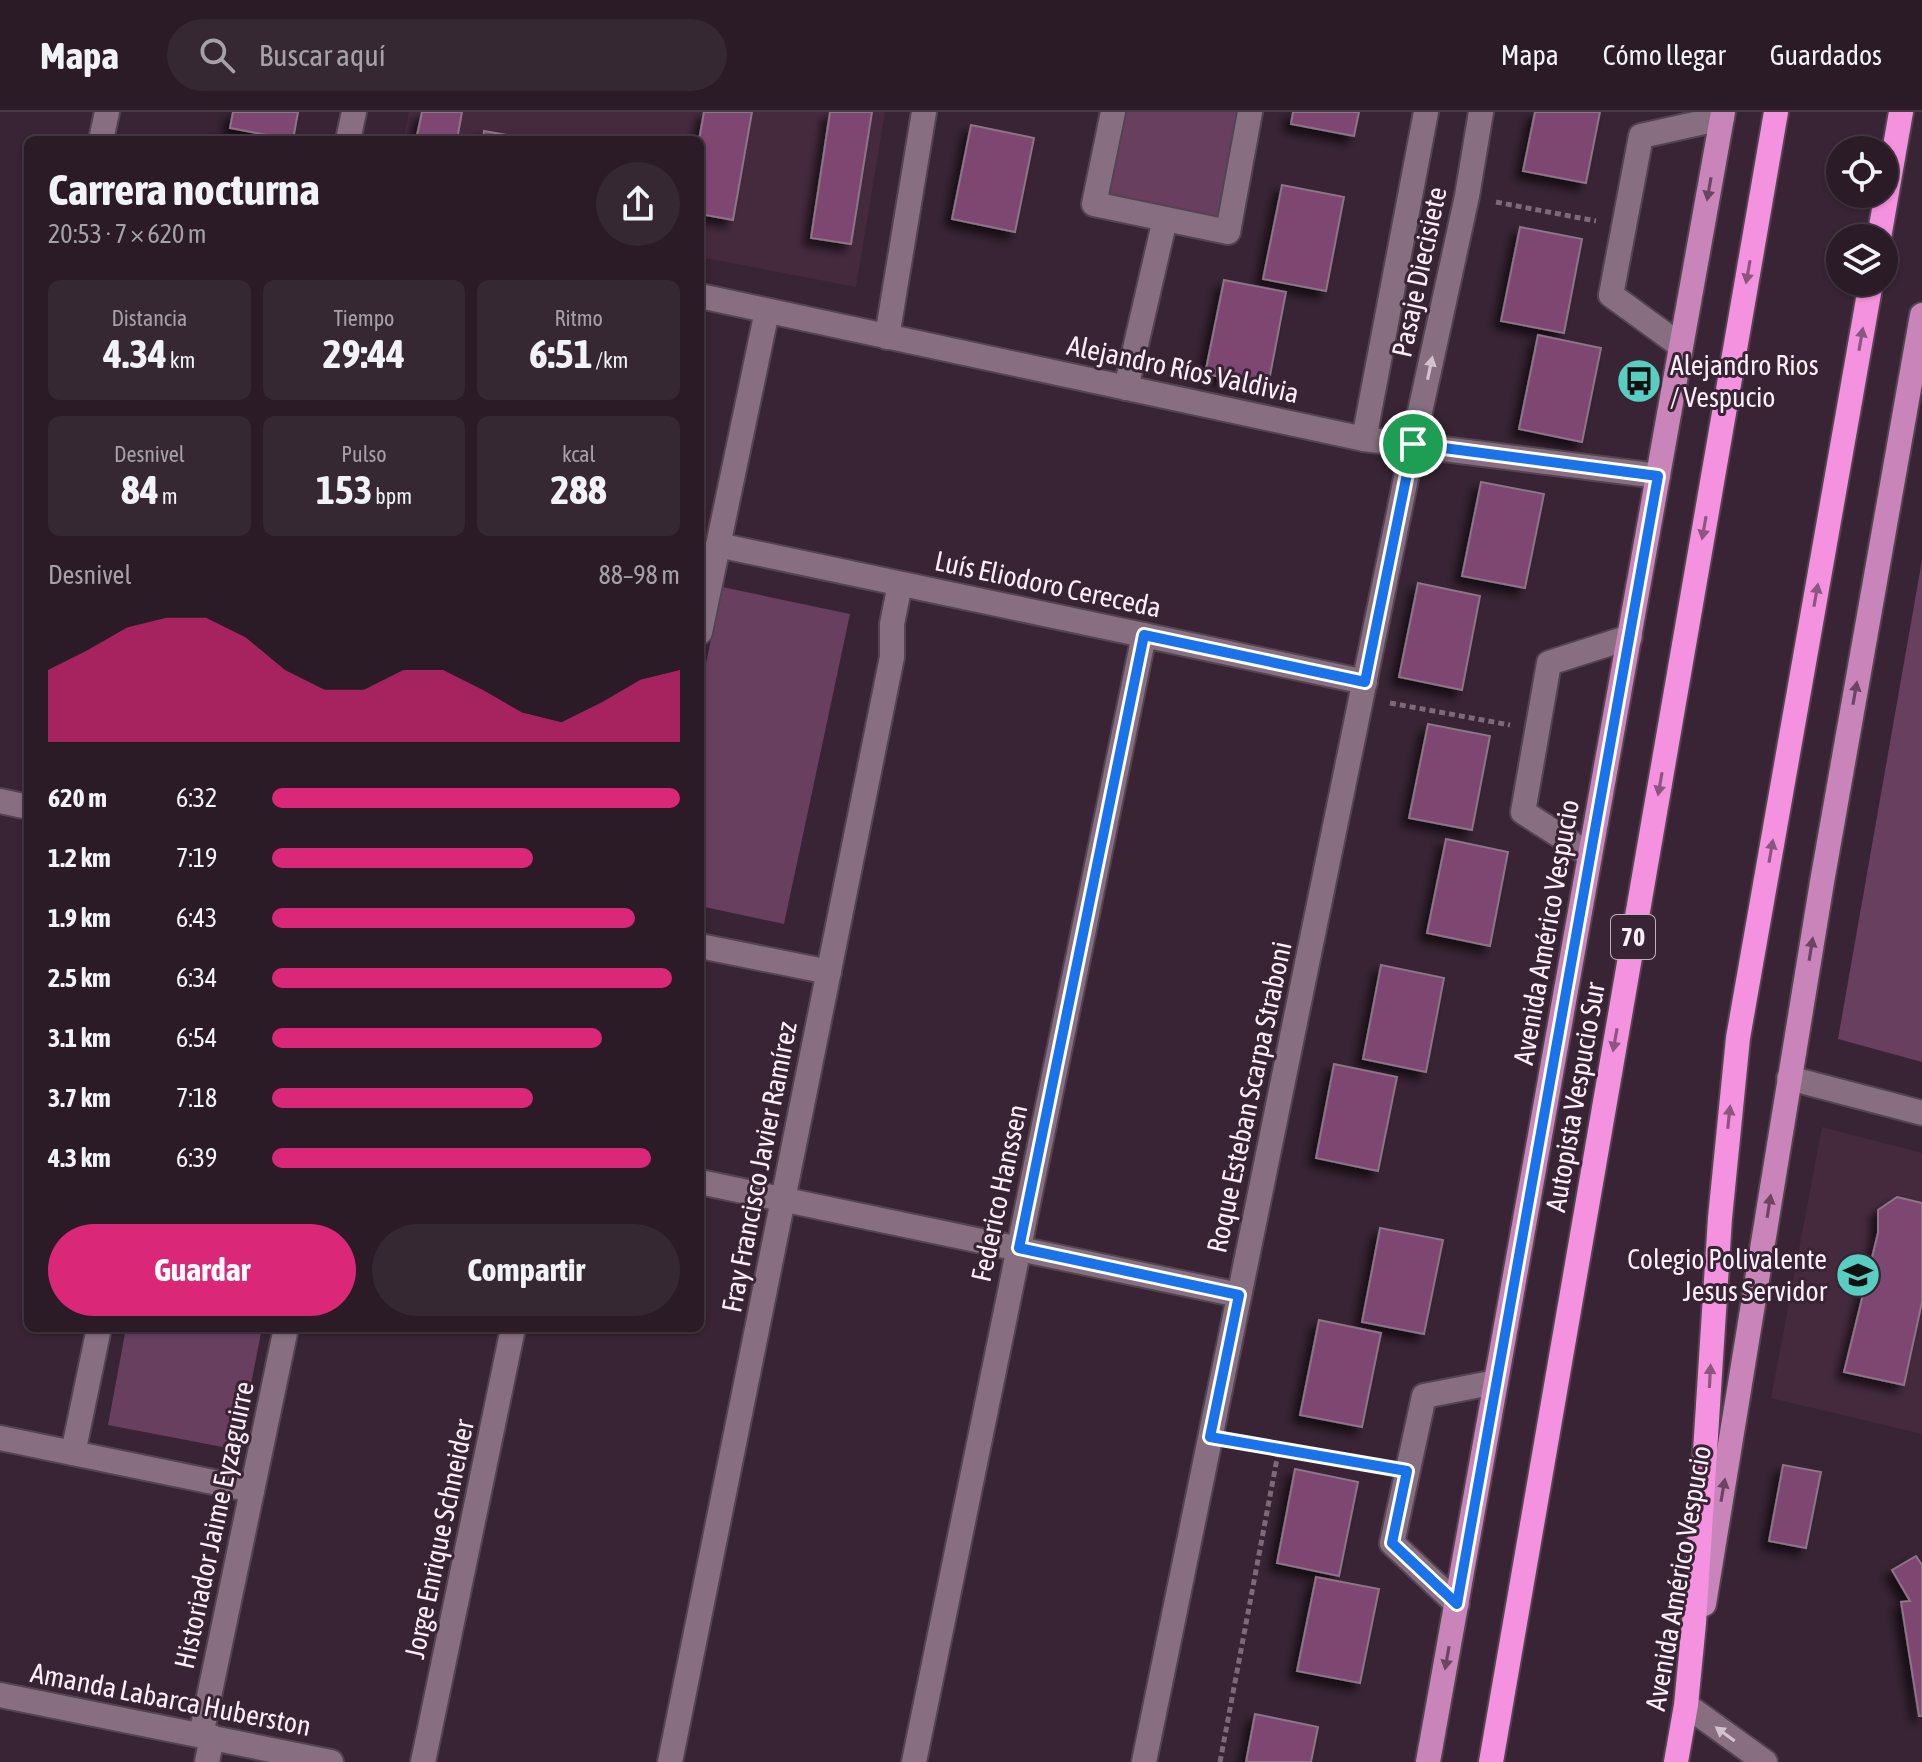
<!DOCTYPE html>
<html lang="es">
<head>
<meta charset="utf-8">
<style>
	body { margin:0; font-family:"Asap Condensed",sans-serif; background:#362833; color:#f1f3f6; height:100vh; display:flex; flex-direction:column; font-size:30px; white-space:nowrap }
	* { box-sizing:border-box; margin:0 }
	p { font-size:26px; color:#a5a1a7 }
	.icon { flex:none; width:44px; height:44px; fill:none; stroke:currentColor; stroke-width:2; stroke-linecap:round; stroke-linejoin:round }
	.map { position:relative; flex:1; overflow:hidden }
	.panel { position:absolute; left:24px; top:24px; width:680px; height:1196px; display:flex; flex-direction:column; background:#2a1b27; border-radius:12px; box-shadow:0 2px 6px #0004,0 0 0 2px #463944 }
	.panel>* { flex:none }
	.buttons { position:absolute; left:1826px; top:24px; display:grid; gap:16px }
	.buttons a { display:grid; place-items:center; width:72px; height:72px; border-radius:50%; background:#2a1b27; box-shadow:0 2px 6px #0004,0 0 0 2px #463944; font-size:40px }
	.pin { position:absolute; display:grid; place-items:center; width:68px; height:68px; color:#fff; margin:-34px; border:4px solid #fff; border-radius:50%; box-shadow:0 2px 8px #0007 }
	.round { display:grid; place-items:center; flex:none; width:84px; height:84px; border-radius:42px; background:#362833 }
	.headline { display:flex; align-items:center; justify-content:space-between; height:136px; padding:0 24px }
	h1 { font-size:44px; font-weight:700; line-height:60px }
	.figures { display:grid; grid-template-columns:repeat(3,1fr); gap:12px; height:136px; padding:8px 24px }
	.figures div { display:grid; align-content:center; border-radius:12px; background:#362833; text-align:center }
	.figures b { font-size:40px; font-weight:700 }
	.figures small { font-size:22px; font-weight:400 }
	.figures p { font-size:22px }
	.chart { height:224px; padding:16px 24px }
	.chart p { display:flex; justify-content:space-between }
	.chart svg { width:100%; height:144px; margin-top:8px; fill:#db2777; opacity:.7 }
	.action { display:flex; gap:16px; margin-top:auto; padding:16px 24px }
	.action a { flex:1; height:92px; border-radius:48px; background:#db2777; color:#fff; font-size:32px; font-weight:700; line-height:92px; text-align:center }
	.action a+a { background:#362833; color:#f1f3f6 }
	ul { padding:0 24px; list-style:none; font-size:26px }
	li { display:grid; grid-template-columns:128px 96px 1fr; align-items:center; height:60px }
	li i { height:20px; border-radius:10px; background:#db2777 }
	header { display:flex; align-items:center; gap:48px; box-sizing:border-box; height:112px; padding:0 40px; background:#2a1b27; border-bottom:2px solid #463944 }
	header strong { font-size:38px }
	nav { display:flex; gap:44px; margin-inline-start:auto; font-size:28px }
	.search { width:560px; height:72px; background:#362833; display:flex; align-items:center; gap:20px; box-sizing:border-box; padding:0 28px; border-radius:44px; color:#a5a1a7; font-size:30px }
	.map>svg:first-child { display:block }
</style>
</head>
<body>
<header>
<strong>Mapa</strong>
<div class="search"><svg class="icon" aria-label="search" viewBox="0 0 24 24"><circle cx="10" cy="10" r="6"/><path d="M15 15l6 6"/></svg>Buscar aquí</div>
<nav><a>Mapa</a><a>Cómo llegar</a><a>Guardados</a></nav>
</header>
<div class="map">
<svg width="1922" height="1650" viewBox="0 0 1922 1650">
	<defs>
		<filter id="shadow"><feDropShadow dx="-7" dy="7" stdDeviation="4" flood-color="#0009"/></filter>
	</defs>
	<rect width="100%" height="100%" fill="#382434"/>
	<g fill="#452a3e">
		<polygon points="409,0 885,0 856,175 700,145 700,28 403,28"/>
		<polygon points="1822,1015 1922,1041 1922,1322 1771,1286"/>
	</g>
	<g fill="#683f5f">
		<polygon points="1117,0 1246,0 1224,114 1100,90"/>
		<polygon points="1922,448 1922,950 1838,927"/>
		<polygon points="722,475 850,502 784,812 700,794 700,580"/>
		<polygon points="126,1216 262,1216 238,1338 108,1313"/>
	</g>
	<g fill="#7e4672" stroke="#8c7486" stroke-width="2" filter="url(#shadow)">
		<polygon points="233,0 298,0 293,28 230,16"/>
		<polygon points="422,0 462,0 457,28 416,28"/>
		<polygon points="704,0 752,0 733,108 700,102 699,28"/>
		<polygon points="830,0 872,0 851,132 811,126"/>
		<polygon points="1293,0 1359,0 1354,24 1291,12"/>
		<polygon points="1535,0 1600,0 1586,71 1523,59"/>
		<polygon points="971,13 1034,26 1015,120 952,107"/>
		<polygon points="484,19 535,28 483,28"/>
		<polygon points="1282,73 1344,85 1326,179 1263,167"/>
		<polygon points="1520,115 1582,127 1564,221 1501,209"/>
		<polygon points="1224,168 1286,180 1268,274 1205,262"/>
		<polygon points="1538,223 1601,236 1582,330 1519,317"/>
		<polygon points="1481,370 1544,382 1525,476 1462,464"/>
		<polygon points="1418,471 1480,484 1462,578 1399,565"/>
		<polygon points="1428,612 1490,624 1472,718 1409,706"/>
		<polygon points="1446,727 1508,740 1490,834 1427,821"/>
		<polygon points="1381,853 1444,866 1426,960 1363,947"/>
		<polygon points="1334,952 1397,965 1378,1059 1316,1046"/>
		<polygon points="1897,1085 1922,1091 1922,1190 1904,1273 1844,1260 1878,1121 1878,1098"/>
		<polygon points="1380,1116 1443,1128 1424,1222 1362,1210"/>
		<polygon points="1319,1208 1381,1221 1362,1315 1300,1303"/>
		<polygon points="1783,1353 1821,1360 1806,1436 1769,1429"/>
		<polygon points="1295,1357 1358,1370 1339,1464 1277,1451"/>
		<polygon points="1916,1444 1922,1453 1922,1604 1919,1604 1901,1490 1910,1489 1892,1458"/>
		<polygon points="1316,1465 1379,1477 1360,1571 1297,1559"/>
		<polygon points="1255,1602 1318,1615 1311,1650 1246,1650"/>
	</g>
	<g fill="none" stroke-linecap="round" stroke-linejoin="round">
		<g stroke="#544350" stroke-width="28">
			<g id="minor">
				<polyline points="1113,0 1094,92 1228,120 1250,0"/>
				<polyline points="101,28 107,0"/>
				<polyline points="348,28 354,0"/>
				<polyline points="700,184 1364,327 1658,364"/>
				<polyline points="887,225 924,0"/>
				<polyline points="1681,234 1611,183 1641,24 1722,6"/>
				<polyline points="1126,276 1165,107"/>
				<polyline points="1364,327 1426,0"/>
				<polyline points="718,433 1365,570"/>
				<polyline points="700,520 767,199"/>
				<polyline points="0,689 28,695"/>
				<polyline points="1590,743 1523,700 1549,551 1630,525"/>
				<polyline points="700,834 829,860"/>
				<polyline points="1789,966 1922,1001"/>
				<polyline points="700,1070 1239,1183"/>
				<polyline points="0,1326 252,1378"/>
				<polyline points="73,1341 99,1216"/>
				<polyline points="1457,1492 1392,1431 1424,1284 1496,1270"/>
				<polyline points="0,1583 331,1650"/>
				<polyline points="1686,1593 1765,1650"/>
				<polyline points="201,1623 286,1216"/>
				<polyline points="207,1650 212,1625"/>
				<polyline points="423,1650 513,1216"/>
				<polyline points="670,1650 892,545 892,512 900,472"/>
				<polyline points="914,1650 1144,523"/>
				<polyline points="1144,1650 1413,332 1467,84 1481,0"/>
			</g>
		</g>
		<g stroke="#544350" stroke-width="28">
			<g id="major">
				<polyline points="1704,1492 1822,770 1922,203"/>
				<polyline points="1428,1650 1723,0"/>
			</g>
		</g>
		<g stroke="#544350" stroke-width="28">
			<g id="highway">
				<polyline points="1879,126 1901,0"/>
				<polyline points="1491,1650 1776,0"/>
				<polyline points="1676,1650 1686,1593 1694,1511 1720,1106 1738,926 1871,170"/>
			</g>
		</g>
		<g stroke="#7c6a78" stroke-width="5" stroke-dasharray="6 4" stroke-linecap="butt">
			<polyline points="1496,90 1596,109"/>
			<polyline points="1390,591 1510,613"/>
			<polyline points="1239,1330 1379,1354"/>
			<polyline points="1220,1650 1279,1336"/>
		</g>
		<use href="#minor" stroke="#876f81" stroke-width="24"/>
		<use href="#major" stroke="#c984b9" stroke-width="24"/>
		<use href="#highway" stroke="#f592df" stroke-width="24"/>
	</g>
	<defs><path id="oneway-solid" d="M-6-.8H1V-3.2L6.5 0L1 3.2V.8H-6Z" transform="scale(2)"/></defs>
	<g fill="#6b4663">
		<use href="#oneway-solid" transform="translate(1709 77) rotate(100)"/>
		<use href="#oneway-solid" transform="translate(1855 581) rotate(-80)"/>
		<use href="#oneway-solid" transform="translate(1811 837) rotate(-81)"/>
		<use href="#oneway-solid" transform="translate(1769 1094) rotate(-81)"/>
		<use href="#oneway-solid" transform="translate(1723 1378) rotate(-80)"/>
		<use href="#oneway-solid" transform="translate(1447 1546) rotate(100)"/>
	</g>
	<g fill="#8d5681">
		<use href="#oneway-solid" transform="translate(1748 160) rotate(100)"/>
		<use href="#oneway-solid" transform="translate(1861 227) rotate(-80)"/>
		<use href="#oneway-solid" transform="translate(1704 416) rotate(100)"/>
		<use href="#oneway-solid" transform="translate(1816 483) rotate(-80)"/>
		<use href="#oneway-solid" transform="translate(1660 672) rotate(100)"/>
		<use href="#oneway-solid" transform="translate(1771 739) rotate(-80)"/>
		<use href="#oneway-solid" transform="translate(1615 928) rotate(100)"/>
		<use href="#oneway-solid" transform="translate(1729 1005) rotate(-84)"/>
		<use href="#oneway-solid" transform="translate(1710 1264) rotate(-87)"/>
	</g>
	<g fill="#d3c2ce">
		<use href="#oneway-solid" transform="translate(1430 256) rotate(-78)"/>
		<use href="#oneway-solid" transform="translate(1725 1622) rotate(-144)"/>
	</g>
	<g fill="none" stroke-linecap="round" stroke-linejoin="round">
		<g stroke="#fff" stroke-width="16">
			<polygon id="route" points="1413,332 1658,364 1457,1492 1392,1431 1407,1359 1210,1325 1239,1183 1019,1136 1144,523 1365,570"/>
		</g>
		<use href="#route" stroke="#1a73e8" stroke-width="10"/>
	</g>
	<defs>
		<g id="bus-disc" transform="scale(2.3)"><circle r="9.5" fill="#57cec1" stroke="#382434"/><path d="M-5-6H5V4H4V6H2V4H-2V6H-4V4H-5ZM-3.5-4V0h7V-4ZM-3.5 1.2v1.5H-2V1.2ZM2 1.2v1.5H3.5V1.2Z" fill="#111"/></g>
		<g id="school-disc" transform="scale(2.3)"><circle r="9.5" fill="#57cec1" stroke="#382434"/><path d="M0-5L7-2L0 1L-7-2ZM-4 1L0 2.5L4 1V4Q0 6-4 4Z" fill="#111"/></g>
	</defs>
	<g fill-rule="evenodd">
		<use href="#bus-disc" x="1639" y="269"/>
		<use href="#school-disc" x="1858" y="1163"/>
	</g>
	<g text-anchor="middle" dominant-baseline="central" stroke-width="6" stroke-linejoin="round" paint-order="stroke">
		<rect fill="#382434" stroke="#c1b1bd" stroke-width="2" x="1611" y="803" width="44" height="44" rx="6"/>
		<g font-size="26" font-weight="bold" fill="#fceef8">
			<text x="1633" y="825">70</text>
		</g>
		<g font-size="28" fill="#fceef8" stroke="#382434">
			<text transform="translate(1419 160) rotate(-78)">Pasaje Diecisiete</text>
			<text transform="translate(1183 257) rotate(12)">Alejandro Ríos Valdivia</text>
			<text transform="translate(1048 472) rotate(12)">Luís Eliodoro Cereceda</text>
			<text transform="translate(1546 820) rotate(-80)">Avenida Américo Vespucio</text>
			<text transform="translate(1249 985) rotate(-78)">Roque Esteban Scarpa Straboni</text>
			<text transform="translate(1575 985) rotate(-80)">Autopista Vespucio Sur</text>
			<text transform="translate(759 1055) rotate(-79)">Fray Francisco Javier Ramírez</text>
			<text transform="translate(999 1081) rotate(-78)">Federico Hanssen</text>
			<text transform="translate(214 1413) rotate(-78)">Historiador Jaime Eyzaguirre</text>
			<text transform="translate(439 1427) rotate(-78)">Jorge Enrique Schneider</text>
			<text transform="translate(1678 1466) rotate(-80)">Avenida Américo Vespucio</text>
			<text transform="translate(171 1587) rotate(11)">Amanda Labarca Huberston</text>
		</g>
		<g font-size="28" fill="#fceef8" stroke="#382434" text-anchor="start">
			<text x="1670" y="253">Alejandro Rios<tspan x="1670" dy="32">/ Vespucio</tspan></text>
			<text x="1827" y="1147" text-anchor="end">Colegio Polivalente<tspan x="1827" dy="32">Jesus Servidor</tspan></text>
		</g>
	</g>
</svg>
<div class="buttons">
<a><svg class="icon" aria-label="locate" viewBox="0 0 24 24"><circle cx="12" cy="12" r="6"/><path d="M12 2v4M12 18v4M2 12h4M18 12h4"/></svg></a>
<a><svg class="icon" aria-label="layers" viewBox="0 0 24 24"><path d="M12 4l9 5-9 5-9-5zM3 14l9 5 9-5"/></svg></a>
</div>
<div class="pin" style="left:1413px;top:332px;background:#1e9e55"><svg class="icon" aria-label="arrive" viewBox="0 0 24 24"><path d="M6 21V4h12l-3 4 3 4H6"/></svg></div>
<section class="panel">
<div class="headline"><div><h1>Carrera nocturna</h1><p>20:53 · 7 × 620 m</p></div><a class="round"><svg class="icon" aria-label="share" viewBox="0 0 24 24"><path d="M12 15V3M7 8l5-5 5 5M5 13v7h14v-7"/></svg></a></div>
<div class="figures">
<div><p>Distancia</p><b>4.34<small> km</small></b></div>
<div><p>Tiempo</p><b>29:44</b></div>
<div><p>Ritmo</p><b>6:51<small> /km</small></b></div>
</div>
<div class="figures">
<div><p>Desnivel</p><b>84<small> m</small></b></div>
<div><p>Pulso</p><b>153<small> bpm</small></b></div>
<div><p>kcal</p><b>288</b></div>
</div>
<div class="chart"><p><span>Desnivel</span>88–98 m</p>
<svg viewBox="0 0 160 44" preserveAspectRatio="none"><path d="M0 44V22L10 16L20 9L30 6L40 6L50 12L60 22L70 28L80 28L90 22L100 22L110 28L120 35L130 38L140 32L150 25L160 22V44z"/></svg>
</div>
<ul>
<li><b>620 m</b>6:32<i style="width:100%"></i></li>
<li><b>1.2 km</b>7:19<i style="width:64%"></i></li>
<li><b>1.9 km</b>6:43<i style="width:89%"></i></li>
<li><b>2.5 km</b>6:34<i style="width:98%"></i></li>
<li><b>3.1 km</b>6:54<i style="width:81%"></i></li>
<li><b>3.7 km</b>7:18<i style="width:64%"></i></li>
<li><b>4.3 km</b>6:39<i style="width:93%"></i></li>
</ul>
<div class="action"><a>Guardar</a><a>Compartir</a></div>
</section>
</div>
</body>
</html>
